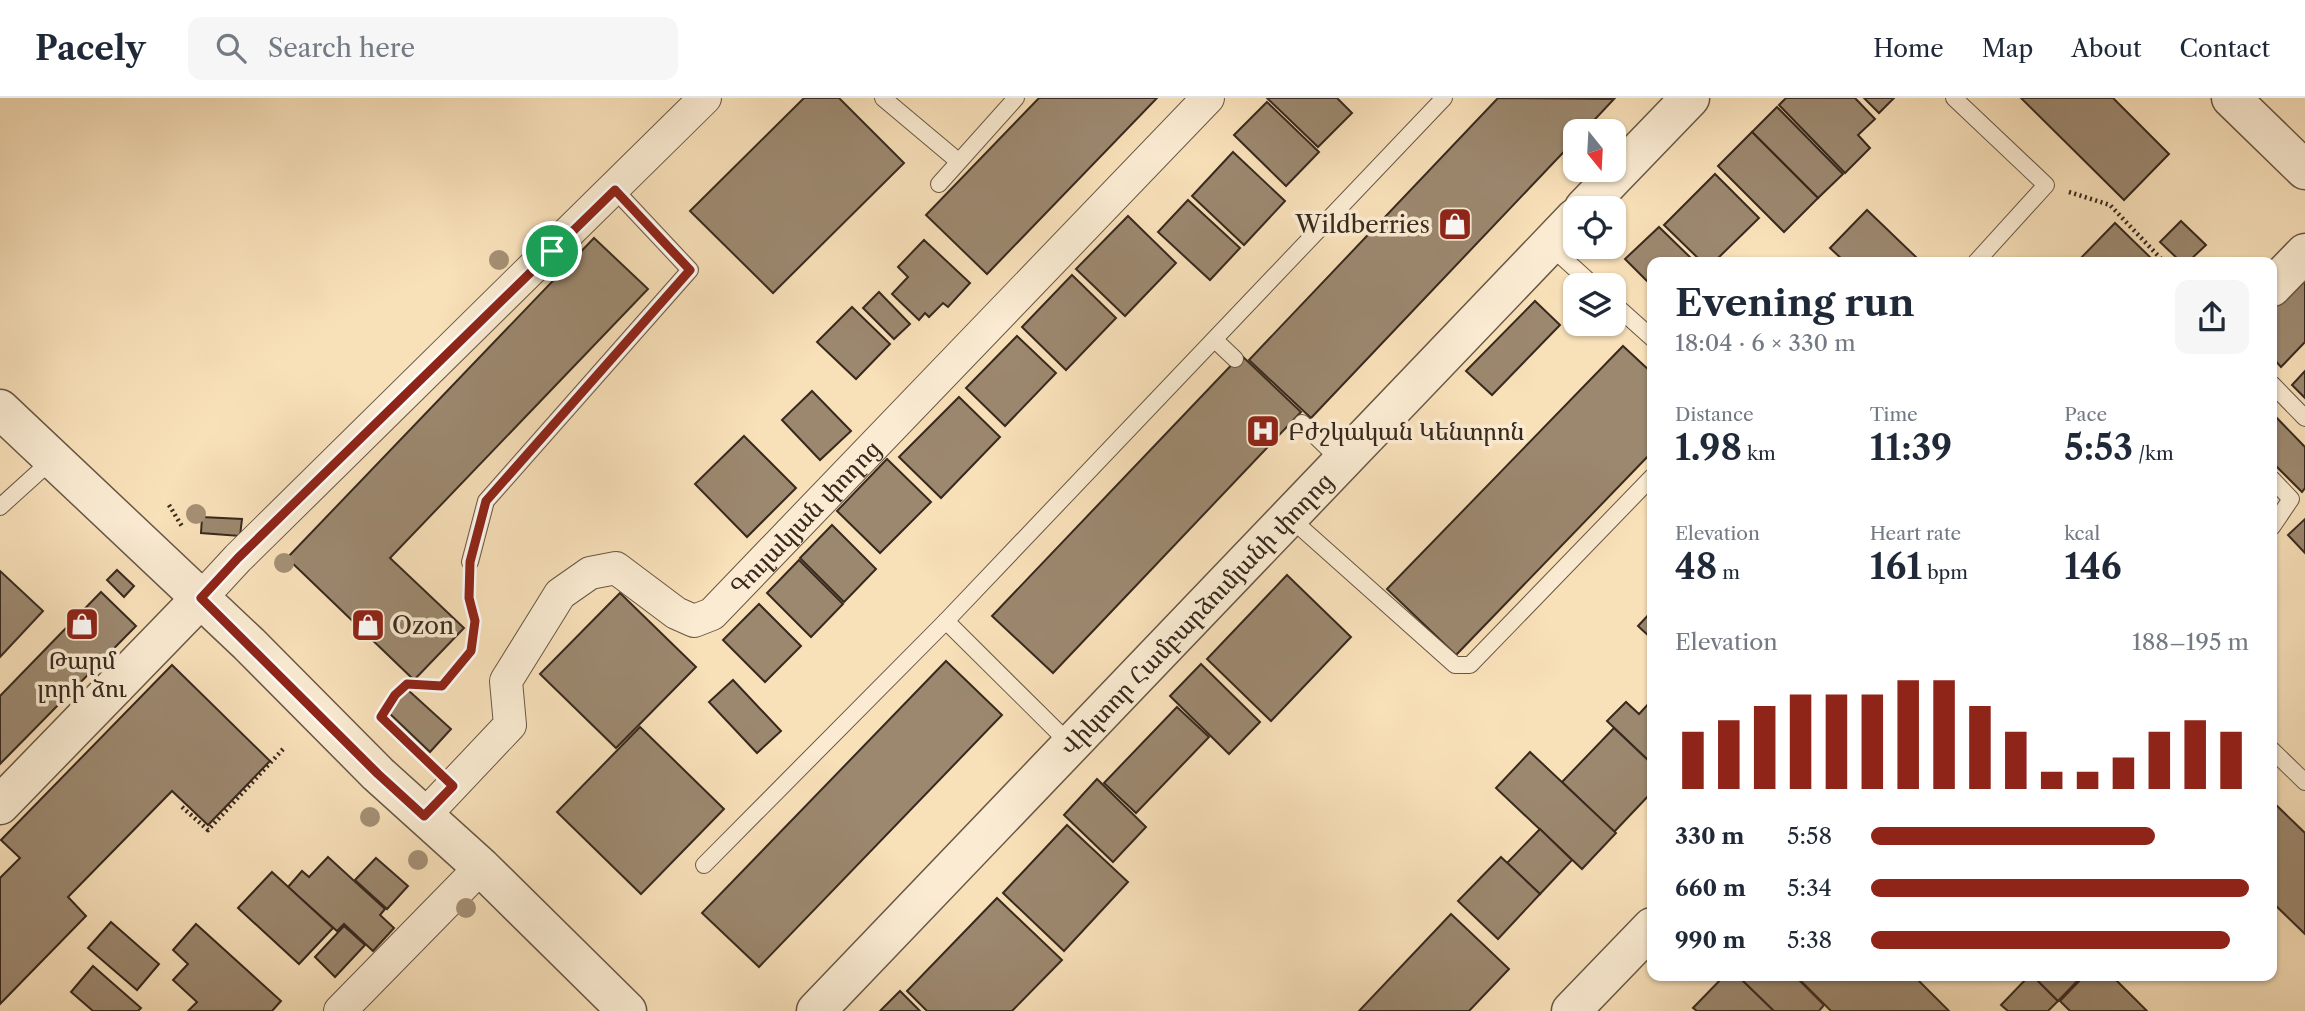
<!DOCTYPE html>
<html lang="en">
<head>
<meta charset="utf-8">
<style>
	body { margin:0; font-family:"Libre Caslon Text","Noto Serif Armenian",serif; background:#f6f6f7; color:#1f2937; height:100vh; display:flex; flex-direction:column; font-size:26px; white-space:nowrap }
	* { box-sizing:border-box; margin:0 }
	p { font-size:23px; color:#747a83 }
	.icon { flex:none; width:38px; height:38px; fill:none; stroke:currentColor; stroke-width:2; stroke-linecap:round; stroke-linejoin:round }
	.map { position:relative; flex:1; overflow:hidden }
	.drawer { position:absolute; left:1647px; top:159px; width:630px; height:724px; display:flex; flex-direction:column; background:#fff; border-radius:14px; box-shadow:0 2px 5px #0004 }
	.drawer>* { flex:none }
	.needle { width:46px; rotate:162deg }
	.controls { position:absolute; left:1563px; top:21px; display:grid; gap:14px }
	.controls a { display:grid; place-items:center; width:63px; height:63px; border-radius:14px; background:#fff; box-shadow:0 2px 5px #0004; font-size:35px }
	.pin { position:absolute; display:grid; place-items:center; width:60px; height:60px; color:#fff; margin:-30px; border:4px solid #fff; border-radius:50%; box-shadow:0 2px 7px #0007 }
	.round { display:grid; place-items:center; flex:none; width:74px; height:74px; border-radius:14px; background:#f6f6f7 }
	.summary { display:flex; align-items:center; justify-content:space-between; height:119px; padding:0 28px }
	h1 { font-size:38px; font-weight:800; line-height:52px }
	.metrics { display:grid; grid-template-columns:repeat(3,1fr); gap:10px; height:119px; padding:7px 28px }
	.metrics div { display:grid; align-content:center }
	.metrics b { font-size:35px; font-weight:800 }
	.metrics small { font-size:19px; font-weight:400 }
	.metrics p { font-size:19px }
	.chart { height:196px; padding:14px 28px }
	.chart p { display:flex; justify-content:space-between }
	.chart svg { width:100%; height:126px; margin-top:7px; stroke:#8f2418; stroke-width:6 }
	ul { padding:0 28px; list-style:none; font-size:23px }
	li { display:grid; grid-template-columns:112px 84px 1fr; align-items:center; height:52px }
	li i { height:18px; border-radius:9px; background:#8f2418 }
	header { display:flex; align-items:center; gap:42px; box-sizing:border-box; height:98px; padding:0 35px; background:#fff; border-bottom:2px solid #e0e1e3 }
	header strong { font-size:33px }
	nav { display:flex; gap:38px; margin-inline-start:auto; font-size:24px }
	.search { width:490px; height:63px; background:#f6f6f7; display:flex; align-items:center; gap:18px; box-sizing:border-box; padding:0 24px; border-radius:14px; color:#747a83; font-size:26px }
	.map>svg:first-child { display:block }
</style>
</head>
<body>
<header>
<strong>Pacely</strong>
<div class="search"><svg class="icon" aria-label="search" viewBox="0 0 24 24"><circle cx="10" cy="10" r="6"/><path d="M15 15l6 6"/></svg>Search here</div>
<nav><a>Home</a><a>Map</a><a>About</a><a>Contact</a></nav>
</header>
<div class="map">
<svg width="2305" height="913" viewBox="0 0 2305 913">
	<rect width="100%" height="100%" fill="#f8e0b9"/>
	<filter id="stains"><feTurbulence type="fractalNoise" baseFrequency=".00286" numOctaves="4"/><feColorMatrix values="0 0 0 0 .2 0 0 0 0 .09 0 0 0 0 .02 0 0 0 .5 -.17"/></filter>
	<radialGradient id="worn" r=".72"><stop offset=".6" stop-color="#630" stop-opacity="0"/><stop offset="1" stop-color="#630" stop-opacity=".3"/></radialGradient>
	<g fill="#9c886f" stroke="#38291e" stroke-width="2">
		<polygon points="804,0 839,0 904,65 773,195 690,113"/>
		<polygon points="1039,0 1157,0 987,176 926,117"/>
		<polygon points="1267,0 1337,0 1352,15 1318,49"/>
		<polygon points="1498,0 1614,1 1584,33 1575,33 1575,42 1311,320 1249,262"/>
		<polygon points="1786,0 1855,0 1875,21 1858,37 1870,50 1845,75 1779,7"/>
		<polygon points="1864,0 1894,0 1879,15"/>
		<polygon points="2021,0 2113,0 2169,56 2124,102"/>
		<polygon points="1267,4 1319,54 1286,88 1234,37"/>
		<polygon points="1777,9 1843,76 1818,100 1752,34"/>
		<polygon points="1752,34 1818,100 1784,134 1718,68"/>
		<polygon points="1233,54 1285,103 1244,147 1192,98"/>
		<polygon points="1715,76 1759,120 1714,164 1702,164 1664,127"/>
		<polygon points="1188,102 1240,150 1210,182 1158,134"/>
		<polygon points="1867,112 1918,161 1915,164 1845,164 1830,150"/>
		<polygon points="1128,118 1176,165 1125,218 1076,171"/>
		<polygon points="2181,123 2206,147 2188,164 2181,164 2160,144"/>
		<polygon points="2115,125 2155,164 2077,164"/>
		<polygon points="1659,129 1695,164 1652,164 1652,188 1625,161"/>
		<polygon points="594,140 648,191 390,460 464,530 414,582 287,460"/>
		<polygon points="924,142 970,185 948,209 943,205 929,219 925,215 919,222 892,196 908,179 898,169"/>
		<polygon points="2305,176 2305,244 2281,269 2272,259 2272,211"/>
		<polygon points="1072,177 1116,220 1066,272 1022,229"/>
		<polygon points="879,194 910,226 894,241 863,210"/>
		<polygon points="1535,203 1560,227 1492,297 1466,273"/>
		<polygon points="852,209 890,246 856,281 817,244"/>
		<polygon points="1017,238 1056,275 1005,328 966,290"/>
		<polygon points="1623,248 1652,275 1652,354 1456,557 1387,491"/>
		<polygon points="1241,257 1301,314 1053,575 992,518"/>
		<polygon points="2305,273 2305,300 2292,287"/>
		<polygon points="812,293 851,333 820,362 782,322"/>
		<polygon points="959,299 1000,339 941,400 899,359"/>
		<polygon points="2272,315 2305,349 2305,390 2302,394 2272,364"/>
		<polygon points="744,338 796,390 747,439 695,386"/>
		<polygon points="887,361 931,404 880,455 837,413"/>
		<polygon points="202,419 242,421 240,438 201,435"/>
		<polygon points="2305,421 2305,455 2288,437"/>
		<polygon points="832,427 876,471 844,504 800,460"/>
		<polygon points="799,462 843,506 811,539 767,495"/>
		<polygon points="117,472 134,488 124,499 107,482"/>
		<polygon points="0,473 43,513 0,559"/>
		<polygon points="1287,477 1351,539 1271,623 1207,561"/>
		<polygon points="101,494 136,528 0,666 0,598"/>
		<polygon points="620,495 696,569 616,650 540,576"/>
		<polygon points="759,506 801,548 765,584 723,542"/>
		<polygon points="1652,513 1652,541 1638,528"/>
		<polygon points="946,563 1002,617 759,869 702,815"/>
		<polygon points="1201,566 1260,624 1229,656 1170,598"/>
		<polygon points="172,567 270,663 208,727 172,693 68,799 86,818 0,906 0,780 20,760 1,742"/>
		<polygon points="733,582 781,633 757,655 709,604"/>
		<polygon points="408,592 451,631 430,654 388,614"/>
		<polygon points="1652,602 1652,666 1607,623 1626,604 1639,616"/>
		<polygon points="1177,609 1209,639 1136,715 1104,685"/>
		<polygon points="640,629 724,711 641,796 557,714"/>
		<polygon points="1614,630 1652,666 1652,694 1614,734 1562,684"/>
		<polygon points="1530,654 1616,735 1582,771 1496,690"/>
		<polygon points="1097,681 1146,729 1113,764 1064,717"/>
		<polygon points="2272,703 2305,735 2305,836 2272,804"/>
		<polygon points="1067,727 1128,784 1064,853 1003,795"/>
		<polygon points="1540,731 1572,762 1540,796 1507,765"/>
		<polygon points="328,759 385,811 380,817 394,830 373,853 344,826 337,833 288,789 302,773 309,779"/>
		<polygon points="1501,759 1540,796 1498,841 1458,803"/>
		<polygon points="376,760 408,788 387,811 355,782"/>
		<polygon points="272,774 333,830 299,866 238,810"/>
		<polygon points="997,800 1062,862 1012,913 927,913 907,893"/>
		<polygon points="1451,816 1509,871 1469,913 1359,913"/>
		<polygon points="111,824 159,866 137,892 88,850"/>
		<polygon points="196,826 281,903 272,913 188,913 197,904 173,882 188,866 173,852"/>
		<polygon points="344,828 365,847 335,879 315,859"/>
		<polygon points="93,868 141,910 138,913 93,913 71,894"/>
		<polygon points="1724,878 1738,878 1774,913 1697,913 1693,910"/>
		<polygon points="1738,878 1795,878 1824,907 1819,913 1774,913"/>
		<polygon points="1796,878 1914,878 1949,913 1831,913"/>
		<polygon points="2029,878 2033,878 2058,903 2048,913 2008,913 2001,907"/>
		<polygon points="2033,878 2082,878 2058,903"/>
		<polygon points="2084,878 2112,878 2147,913 2070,913 2060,903"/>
		<polygon points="900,893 920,913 880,913"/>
	</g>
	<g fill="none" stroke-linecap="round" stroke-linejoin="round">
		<g stroke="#685745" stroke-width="18">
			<g id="service">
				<polyline points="883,0 958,63"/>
				<polyline points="1954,0 2046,87 1976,164"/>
				<polyline points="939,86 1016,0"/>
				<polyline points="1549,147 1593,187"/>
				<polyline points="1614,206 1652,240"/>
				<polyline points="1215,242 1235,261"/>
				<polyline points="2272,286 2305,320"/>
				<polyline points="1302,325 1342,364"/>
				<polyline points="2272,381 2291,401 2272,429"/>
				<polyline points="0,409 53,361"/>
				<polyline points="1289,419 1455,567 1470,567 1652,379"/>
				<polyline points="470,464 486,403 690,172 615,92"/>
				<polyline points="946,523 1071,647"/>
				<polyline points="2272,652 2305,684"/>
				<polyline points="704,767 946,523 1444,0"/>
			</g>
		</g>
		<g stroke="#685745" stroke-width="34">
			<g id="minor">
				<polyline points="201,500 238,460 705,0"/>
				<path id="s1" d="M424,718L510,627L506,583L560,496L590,475L616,470L676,515L694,523L712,516L1208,0"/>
				<polyline points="340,913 481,769"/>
			</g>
		</g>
		<g stroke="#685745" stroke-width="41">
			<g id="tertiary">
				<polyline points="2231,0 2305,72"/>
				<polyline points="1584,110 1690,0"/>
				<polyline points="2272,189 2305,155"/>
				<polyline points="0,311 249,546 378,676 481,769 627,913"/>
				<polyline points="0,707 201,500"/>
				<path id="s2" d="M816,913L1575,120"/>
				<polyline points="1571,913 1652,829"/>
			</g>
		</g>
		<g stroke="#38291e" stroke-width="4.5" stroke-dasharray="2 3.5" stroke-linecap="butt">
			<polyline points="2069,94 2110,107 2164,164"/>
			<polyline points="169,407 183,430"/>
			<path d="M428,665L381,619L395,597L407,585L442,588C459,568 479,551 475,521C473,510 469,501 469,489"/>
			<polyline points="182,709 208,732 285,649"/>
		</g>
		<use href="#service" stroke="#faebd2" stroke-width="16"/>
		<use href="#minor" stroke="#faebd2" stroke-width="32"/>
		<use href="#tertiary" stroke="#faebd2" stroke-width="38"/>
	</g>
	<g fill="#a49075">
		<circle cx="499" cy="162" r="10"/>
		<circle cx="196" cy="416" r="10"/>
		<circle cx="284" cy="465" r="10"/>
		<circle cx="370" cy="719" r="10"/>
		<circle cx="418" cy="762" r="10"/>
		<circle cx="466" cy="810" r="10"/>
	</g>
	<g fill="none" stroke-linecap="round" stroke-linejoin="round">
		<g stroke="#fff" stroke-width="14">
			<polygon id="route" points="615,92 690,172 486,403 470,464 469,500 475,523 471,553 442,588 407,586 395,597 381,619 453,688 424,718 378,676 201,500 238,460"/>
		</g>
		<use href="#route" stroke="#8f2418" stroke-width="9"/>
	</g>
	<defs>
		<g id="shop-square" transform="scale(1.75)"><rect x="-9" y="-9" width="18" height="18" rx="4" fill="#8f2418" stroke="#faebd2"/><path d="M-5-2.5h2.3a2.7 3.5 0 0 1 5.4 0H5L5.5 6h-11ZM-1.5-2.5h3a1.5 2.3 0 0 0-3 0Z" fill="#fff"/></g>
		<g id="hospital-square" transform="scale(1.75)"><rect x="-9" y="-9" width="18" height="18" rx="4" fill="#8f2418" stroke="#faebd2"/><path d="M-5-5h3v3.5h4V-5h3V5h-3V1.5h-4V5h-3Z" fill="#fff"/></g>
	</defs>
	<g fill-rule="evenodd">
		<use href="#shop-square" x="1455" y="126"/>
		<use href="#hospital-square" x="1263" y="333"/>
		<use href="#shop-square" x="82" y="526"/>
		<use href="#shop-square" x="368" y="527"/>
	</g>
	<g text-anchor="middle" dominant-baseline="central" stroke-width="7" stroke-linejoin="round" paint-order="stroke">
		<g font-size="24" fill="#38291e" stroke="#faebd2" text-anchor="start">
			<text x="1430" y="126" text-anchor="end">Wildberries</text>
			<text x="1288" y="333">Բժշկական Կենտրոն</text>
			<text x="392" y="527">Ozon</text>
			<text x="82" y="562" text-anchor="middle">Թարմ<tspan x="82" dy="28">լորի ձու</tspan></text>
		</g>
		<g font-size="24" fill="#38291e" stroke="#faebd2">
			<text stroke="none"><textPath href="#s1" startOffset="583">Գուլակյան փողոց</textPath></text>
			<text stroke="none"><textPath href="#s2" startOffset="550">Վիկտոր Համբարձումյանի փողոց</textPath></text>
		</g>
	</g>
	<rect width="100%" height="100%" filter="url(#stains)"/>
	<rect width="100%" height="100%" fill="url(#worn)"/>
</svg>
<div class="controls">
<a><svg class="needle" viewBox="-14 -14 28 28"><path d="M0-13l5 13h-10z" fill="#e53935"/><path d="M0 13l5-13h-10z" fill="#747a83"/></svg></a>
<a><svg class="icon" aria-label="locate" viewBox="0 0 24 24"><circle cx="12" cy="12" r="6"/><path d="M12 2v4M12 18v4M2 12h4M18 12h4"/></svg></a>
<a><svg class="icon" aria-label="layers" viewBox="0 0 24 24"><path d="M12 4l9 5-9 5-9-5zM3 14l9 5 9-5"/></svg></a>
</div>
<div class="pin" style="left:552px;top:153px;background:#1e9e55"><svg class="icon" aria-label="arrive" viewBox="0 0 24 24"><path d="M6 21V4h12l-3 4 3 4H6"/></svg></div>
<section class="drawer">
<div class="summary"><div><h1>Evening run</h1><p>18:04 · 6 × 330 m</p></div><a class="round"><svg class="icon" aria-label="share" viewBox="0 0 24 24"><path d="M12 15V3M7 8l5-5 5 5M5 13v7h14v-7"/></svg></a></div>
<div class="metrics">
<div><p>Distance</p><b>1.98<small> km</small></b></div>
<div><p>Time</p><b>11:39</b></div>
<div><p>Pace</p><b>5:53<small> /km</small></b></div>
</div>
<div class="metrics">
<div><p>Elevation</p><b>48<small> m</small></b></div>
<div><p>Heart rate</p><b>161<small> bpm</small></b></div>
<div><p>kcal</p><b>146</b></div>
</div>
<div class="chart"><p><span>Elevation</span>188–195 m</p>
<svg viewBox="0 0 160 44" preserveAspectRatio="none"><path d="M5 44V24M15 44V20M25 44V15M35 44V11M45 44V11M55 44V11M65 44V6M75 44V6M85 44V15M95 44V24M105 44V38M115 44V38M125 44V33M135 44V24M145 44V20M155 44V24"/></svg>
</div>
<ul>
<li><b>330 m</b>5:58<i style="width:75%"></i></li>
<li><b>660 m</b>5:34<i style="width:100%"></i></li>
<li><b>990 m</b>5:38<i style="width:95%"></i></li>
</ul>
</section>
</div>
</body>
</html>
